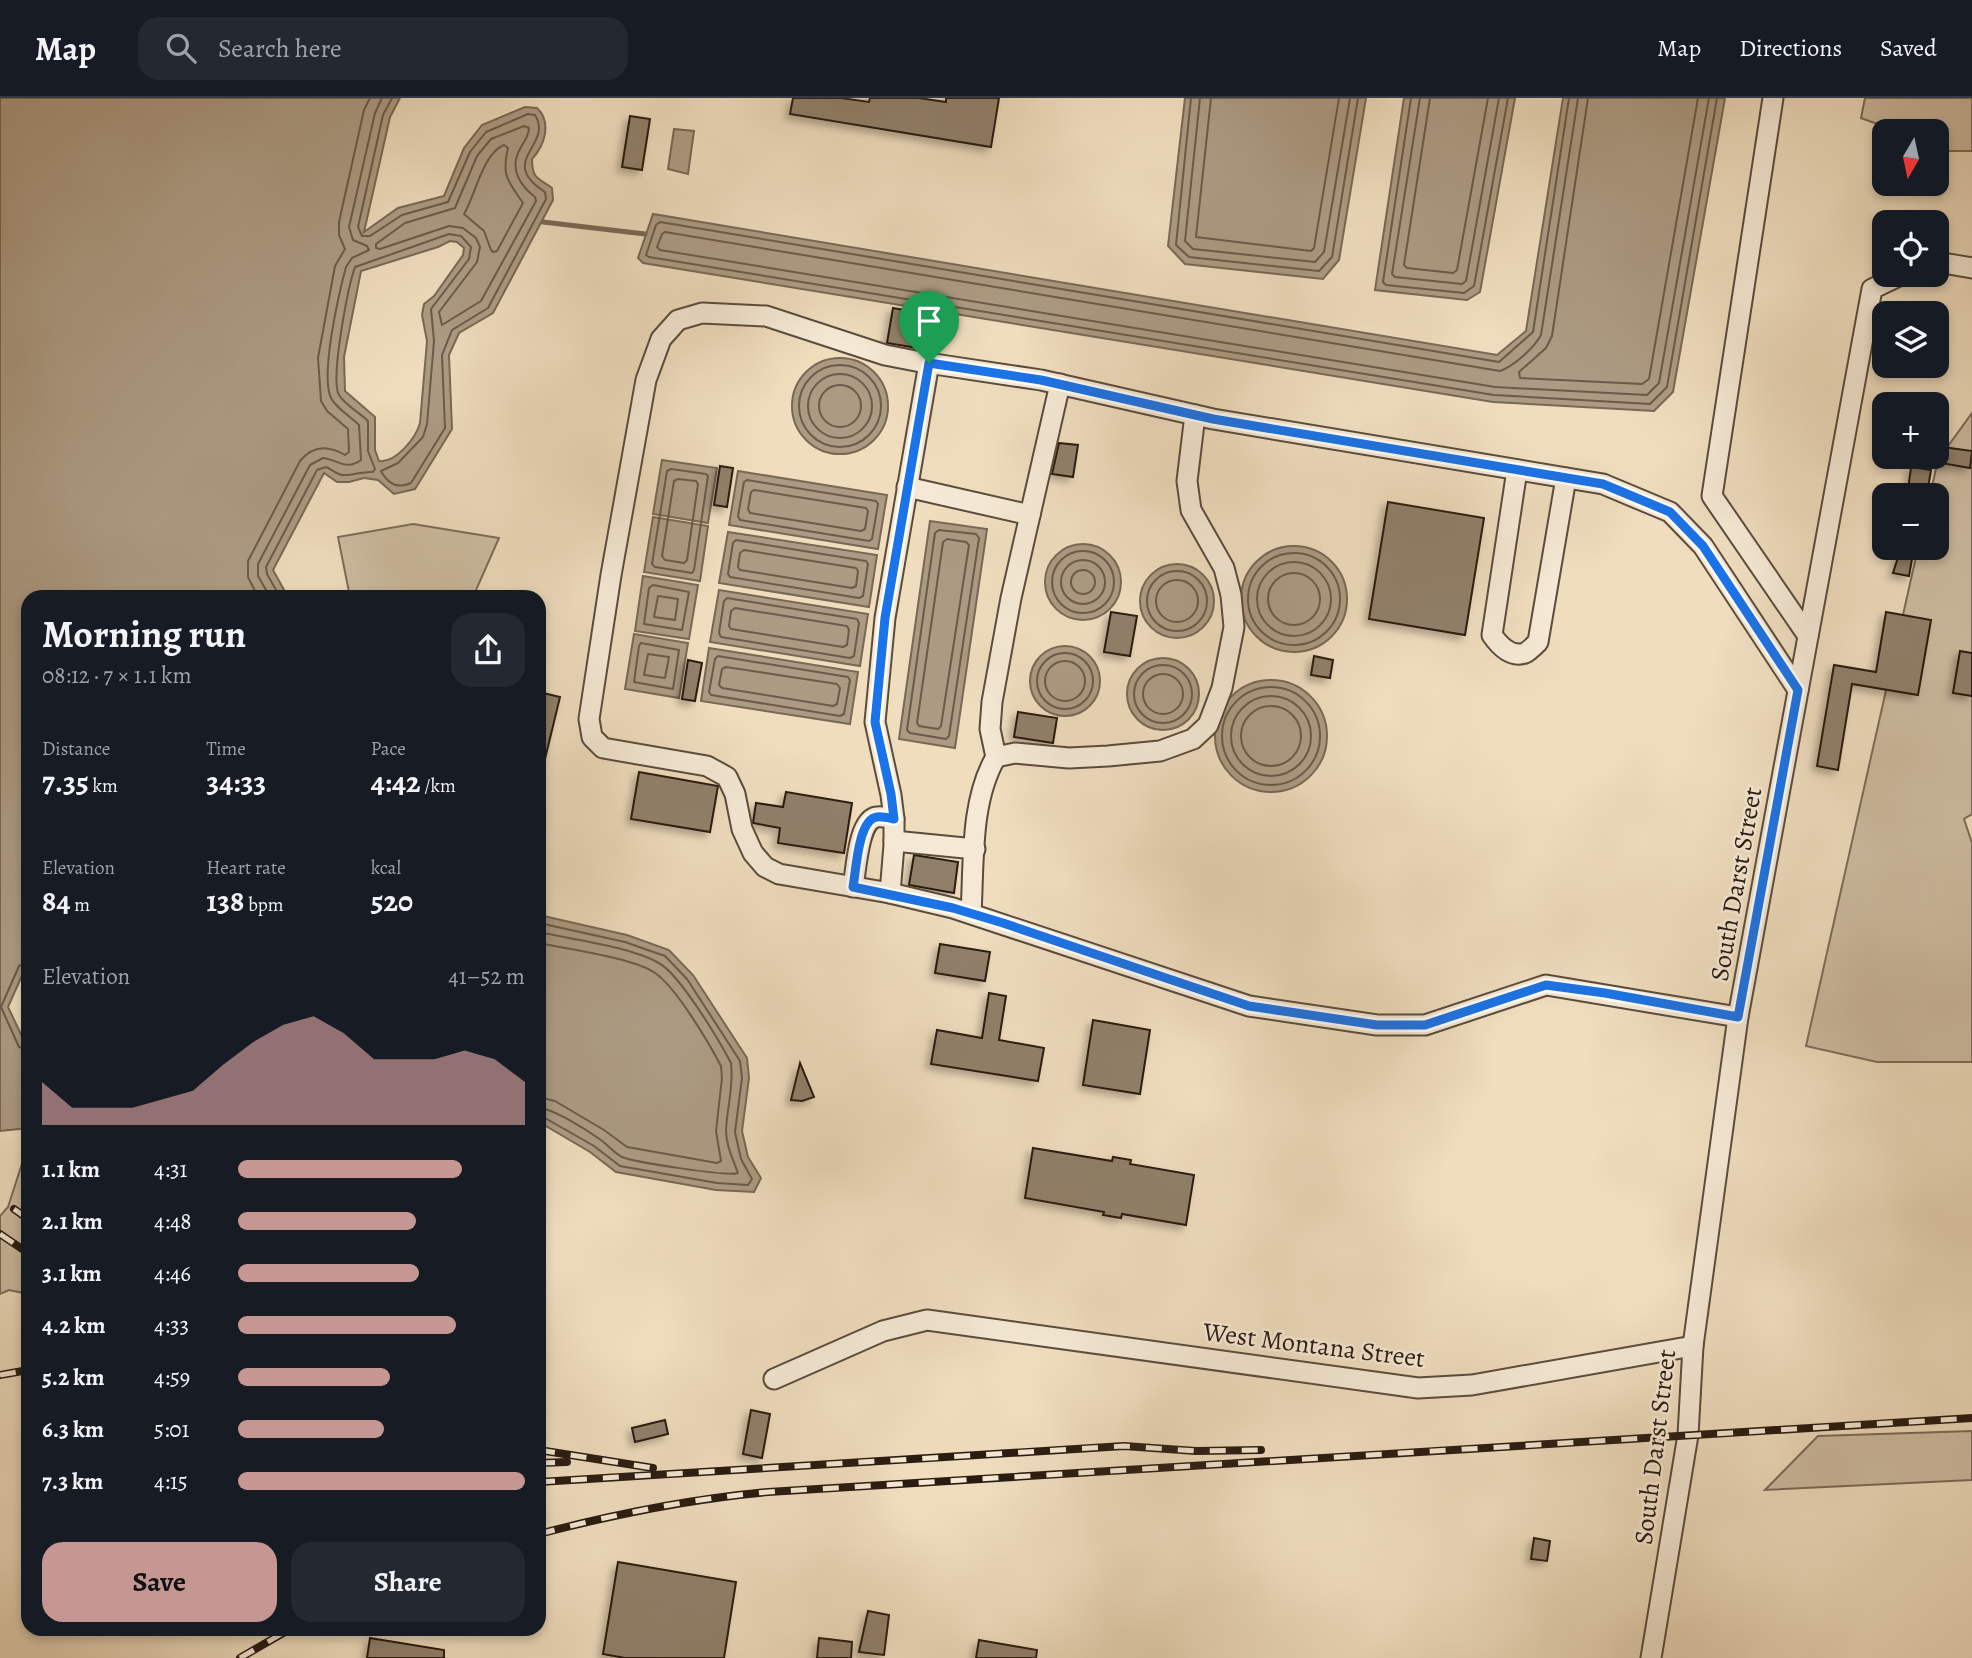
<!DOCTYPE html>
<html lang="en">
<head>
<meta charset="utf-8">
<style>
	body { margin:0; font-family:Alegreya,serif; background:#242831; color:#f1f3f6; height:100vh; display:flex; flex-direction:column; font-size:26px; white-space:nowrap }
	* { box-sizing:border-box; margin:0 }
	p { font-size:23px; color:#9ea1a6 }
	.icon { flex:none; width:38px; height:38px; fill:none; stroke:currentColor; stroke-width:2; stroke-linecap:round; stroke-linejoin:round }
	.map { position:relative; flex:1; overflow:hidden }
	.details { position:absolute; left:21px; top:492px; width:525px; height:1046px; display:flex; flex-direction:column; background:#171b24; border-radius:21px; box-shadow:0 4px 10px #0003 }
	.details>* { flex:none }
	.needle { width:46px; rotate:189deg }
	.fabs { position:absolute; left:1872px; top:21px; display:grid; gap:14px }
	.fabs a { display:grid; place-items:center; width:77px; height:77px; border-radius:14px; background:#171b24; box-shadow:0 4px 10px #0003; font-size:35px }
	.pin { position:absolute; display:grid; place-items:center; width:60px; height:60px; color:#fff; margin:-72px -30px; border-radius:50% 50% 50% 0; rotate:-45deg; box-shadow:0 0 7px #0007 }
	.pin .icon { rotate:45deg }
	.round { display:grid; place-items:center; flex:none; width:74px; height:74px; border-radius:21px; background:#242831 }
	.overview { display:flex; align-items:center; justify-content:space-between; height:119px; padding:0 21px }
	h1 { font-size:38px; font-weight:700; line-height:52px }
	.figures { display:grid; grid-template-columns:repeat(3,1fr); gap:10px; height:119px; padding:7px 21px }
	.figures div { display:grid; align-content:center }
	.figures b { font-size:30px; font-weight:700 }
	.figures small { font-size:19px; font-weight:400 }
	.figures p { font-size:19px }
	.chart { height:196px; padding:14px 21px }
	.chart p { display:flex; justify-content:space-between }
	.chart svg { width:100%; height:126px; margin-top:7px; fill:#c59692; opacity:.7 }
	.cta { display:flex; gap:14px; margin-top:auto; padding:14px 21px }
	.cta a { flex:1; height:80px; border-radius:21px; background:#c59692; color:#111; font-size:28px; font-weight:700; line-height:80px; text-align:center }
	.cta a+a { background:#242831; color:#f1f3f6 }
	ul { padding:0 21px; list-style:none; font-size:23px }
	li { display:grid; grid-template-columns:112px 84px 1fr; align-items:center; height:52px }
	li i { height:18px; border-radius:9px; background:#c59692 }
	header { display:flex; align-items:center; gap:42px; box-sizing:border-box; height:98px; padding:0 35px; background:#171b24; border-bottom:2px solid #363941 }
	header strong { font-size:33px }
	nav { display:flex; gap:38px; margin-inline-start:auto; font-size:24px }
	.search { width:490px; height:63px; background:#242831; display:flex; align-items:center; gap:18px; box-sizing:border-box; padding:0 24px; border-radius:21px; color:#9ea1a6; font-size:26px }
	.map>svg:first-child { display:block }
</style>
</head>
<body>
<header>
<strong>Map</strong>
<div class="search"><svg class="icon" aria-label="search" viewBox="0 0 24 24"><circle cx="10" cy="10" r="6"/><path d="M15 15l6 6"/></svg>Search here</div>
<nav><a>Map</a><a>Directions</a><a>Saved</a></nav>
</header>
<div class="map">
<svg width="1972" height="1560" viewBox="0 0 1972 1560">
	<defs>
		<filter id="shadow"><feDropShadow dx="-4.5" dy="4.5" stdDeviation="3.5" flood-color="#0004"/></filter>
	</defs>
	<rect width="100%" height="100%" fill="#efddbe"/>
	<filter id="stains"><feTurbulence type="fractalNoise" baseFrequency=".00286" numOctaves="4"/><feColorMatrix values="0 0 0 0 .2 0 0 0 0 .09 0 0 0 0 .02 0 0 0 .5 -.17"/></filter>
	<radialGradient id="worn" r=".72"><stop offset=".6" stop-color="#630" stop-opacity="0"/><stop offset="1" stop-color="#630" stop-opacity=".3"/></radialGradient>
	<g fill="#cdbca1" stroke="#7b6c59" stroke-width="2">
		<polygon points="1865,0 1972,0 1972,53 1948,53 1937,49 1937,33 1896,33 1861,20"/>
		<polygon points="1972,315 1972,716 1964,721 1972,745 1972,964 1877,964 1806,948 1918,450 1937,450 1937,397 1930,397 1938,362"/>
		<polygon points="413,426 499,440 473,499 350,499 338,439"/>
		<polygon points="28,1047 28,1196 9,1192 0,1196 0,1118 8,1109"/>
		<polygon points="1972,1333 1972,1382 1765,1392 1818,1338"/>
	</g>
	<g fill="#ac9b83" stroke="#786855" stroke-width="2" fill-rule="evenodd">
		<path d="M0,0H400L390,19L364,134L398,110L444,98L464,50L482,27L525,9L537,10C552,24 545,47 532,61C532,81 538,80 552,90L553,102L493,215L459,235L449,257L452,331L415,391L394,396L378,382L364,380L349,384H337L324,375L273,472L288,499H28V864L8,909L28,951V1030L0,1033ZM450,143L457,144L464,150L463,157L434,198L424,206L422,217L427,243L420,325C416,340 396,365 379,363L375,352V319L345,293L344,259L361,173L438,149Z"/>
		<polygon points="1185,0 1366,0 1339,162 1323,181 1185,166 1168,148"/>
		<polygon points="1404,0 1515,0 1480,194 1467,202 1375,192"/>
		<polygon points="1563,0 1725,0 1673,294 1654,313 1493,304 643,165 638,160 653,116 1497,257 1526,233"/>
		<polygon points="674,31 694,33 688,76 668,71"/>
		<circle cx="840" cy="308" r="48"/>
		<polygon points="662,362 717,370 708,425 653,416"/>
		<polygon points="738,373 887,397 878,451 729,427"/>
		<polygon points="653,419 708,428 700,483 644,474"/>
		<polygon points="930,423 987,431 955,650 899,641"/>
		<polygon points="728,434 877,457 869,509 719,485"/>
		<circle cx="1083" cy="484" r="38"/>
		<circle cx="1294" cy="501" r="53"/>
		<circle cx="1177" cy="503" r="37"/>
		<polygon points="643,478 698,487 689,541 635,533"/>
		<polygon points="719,492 868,516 860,568 710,544"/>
		<polygon points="634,536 688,545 679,600 625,591"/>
		<circle cx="1065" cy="583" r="35"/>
		<polygon points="709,550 858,574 850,626 701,603"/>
		<circle cx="1163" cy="596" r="36"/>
		<circle cx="1271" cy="638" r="56"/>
		<polygon points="539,817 627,837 669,852 693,877 747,960 749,980 742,1033 748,1059 761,1080 754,1094 716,1092 616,1074 590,1054 539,1024"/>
	</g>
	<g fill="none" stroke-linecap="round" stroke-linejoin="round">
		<g stroke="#6a5b4a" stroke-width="2">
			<polyline points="1191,0 1176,147 1189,159 1319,173 1332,159 1358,0"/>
			<polyline points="1200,0 1185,143 1193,151 1315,164 1324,154 1350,0"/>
			<polyline points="1211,0 1196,139 1311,153 1314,150 1339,0"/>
			<polyline points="1411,0 1383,184 1386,187 1464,195 1474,188 1508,0"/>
			<polyline points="1420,0 1392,176 1395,179 1462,186 1466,183 1499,0"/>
			<polyline points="1430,0 1404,167 1407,170 1453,175 1457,172 1488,0"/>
			<polyline points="1569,0 1533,234 1499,264 660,124 656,127 646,157 649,159 1494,297 1650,306 1667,289 1717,0"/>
			<path d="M1578,0L1541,237C1534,250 1514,268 1500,273L665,134L662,136L657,149L660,152L1495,289L1647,297L1659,285L1709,0"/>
			<polyline points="1588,0 1552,238 1546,250 1519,274 1520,280 1642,286 1649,281 1698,0"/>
			<path d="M524,28L529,30C528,42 522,45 518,55C510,73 522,89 535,99L536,103L481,203L442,227L439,214L477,164L480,149L476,140L463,130L449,128L380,151L376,150V146L405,125L455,110L477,58L491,41Z"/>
			<path d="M504,47L508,50C501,79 509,84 523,105L497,153L493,154L491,152L484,133L464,116C475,98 483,55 504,47Z"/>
			<circle cx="840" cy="308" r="41"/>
			<circle cx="840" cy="308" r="32"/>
			<circle cx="840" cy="308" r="21"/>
			<polygon points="671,371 706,376 708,378 694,472 692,475 655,469 652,466 667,373"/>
			<polygon points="678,381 696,383 698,386 687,462 684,465 665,462 662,458 674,383"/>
			<polygon points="747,382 876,403 878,406 872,441 869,443 740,422 738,418 744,384"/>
			<polygon points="754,392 866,410 868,413 865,431 861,433 750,415 748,411 751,394"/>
			<polygon points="939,432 976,436 979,440 949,638 946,641 910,635 907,632 935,435"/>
			<polygon points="947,441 966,444 969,447 941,628 938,631 919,628 917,625 943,444"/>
			<polygon points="736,442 866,463 868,466 863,498 859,500 730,479 728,476 733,445"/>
			<polygon points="744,452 856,470 858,473 856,488 852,490 740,472 738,469 740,455"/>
			<circle cx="1083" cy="484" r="31"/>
			<circle cx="1294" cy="501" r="46"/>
			<circle cx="1083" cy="484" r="22"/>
			<circle cx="1294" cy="501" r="37"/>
			<circle cx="1083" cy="484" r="12"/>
			<circle cx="1177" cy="503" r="30"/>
			<circle cx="1294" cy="501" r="26"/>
			<circle cx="1177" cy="503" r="21"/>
			<polygon points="653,487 689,494 682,532 644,526 649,490"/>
			<polygon points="658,498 678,501 675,522 654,519"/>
			<path d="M258,499L248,479V463L300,363C313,347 328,347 345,357L349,354L348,331L327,313L321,303L318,260L335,168L345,151L339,137V124L364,12L370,0"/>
			<path d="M270,499L258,478V466L310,367L323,360C339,362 346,373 361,362L359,327C351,319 336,310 331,300C320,277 339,195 346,169L352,160L369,152L367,148L353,142L349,129L375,15L382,0"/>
			<path d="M280,499L267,476L266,469L317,372L326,369C331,371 337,376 342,377C352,378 362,373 373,374L375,371L368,353V323C360,315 345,307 339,297C330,281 348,189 355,169L449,136L461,138L471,149L469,161L431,211L434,243L427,326L423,339L398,365L381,373C388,386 398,391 411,385L445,330L442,257L452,232L488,210L546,101L545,94C496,62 554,48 535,17L528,16L486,34L470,54L448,104L402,117L370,138H362L358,129L383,17L392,0"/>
			<polygon points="727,500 857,521 859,525 854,558 850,560 721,539 719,535 724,503"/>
			<polygon points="735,510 847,528 849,532 847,547 843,549 731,531 729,528 731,513"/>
			<polygon points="641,545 679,552 673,591 634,584 639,548"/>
			<circle cx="1065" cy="583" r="28"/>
			<polygon points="648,556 669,559 665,580 644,577"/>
			<polygon points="718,558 848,579 850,582 844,616 840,618 711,597 709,594 715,561"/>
			<circle cx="1065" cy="583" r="20"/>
			<circle cx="1163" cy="596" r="29"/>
			<polygon points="726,569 837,586 840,590 837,606 833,608 722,590 719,587 722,571"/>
			<circle cx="1163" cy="596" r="20"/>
			<circle cx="1271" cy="638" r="49"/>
			<circle cx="1271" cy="638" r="40"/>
			<circle cx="1271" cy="638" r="30"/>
			<polyline points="539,825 625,844 665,858 687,881 740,963 742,980 735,1034 741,1061 752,1081 748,1087 717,1085 620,1068 594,1048 545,1020 539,1019"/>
			<path d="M539,834C574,842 628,848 659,865C680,877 719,942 731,965C734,988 727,1010 726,1032C726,1048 733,1061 738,1075C730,1079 633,1064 622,1059C614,1055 608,1047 601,1042C587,1032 554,1011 539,1010"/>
			<path d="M539,845C567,851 634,860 655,875C676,889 709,945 721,968L722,980L716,1033L721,1063L717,1065L627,1049L604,1032L555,1003L539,999"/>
			<polyline points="28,864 19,868 1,909 19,949 28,952"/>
		</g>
		<polyline stroke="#786855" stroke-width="5" points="543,124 645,136"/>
	</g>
	<g fill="#90806b" stroke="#291b11" stroke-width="2" filter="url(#shadow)">
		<polygon points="793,0 841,0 869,4 870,0 919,0 946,4 946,0 999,0 991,49 790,16"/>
		<polygon points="630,18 650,21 642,72 622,69"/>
		<polygon points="893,210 926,216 924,229 939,232 936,253 887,245"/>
		<polygon points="1059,345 1078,347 1073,379 1052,376"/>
		<polygon points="1943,349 1972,353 1970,370 1941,365"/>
		<polygon points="720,368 733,370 727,409 714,407"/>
		<polygon points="1911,369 1931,372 1927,396 1908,392"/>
		<polygon points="1388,404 1484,420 1465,537 1369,521"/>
		<polygon points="1901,450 1914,450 1909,478 1893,475"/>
		<polygon points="1111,514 1137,518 1130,558 1104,554"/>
		<polygon points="1886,514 1931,522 1918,597 1852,586 1838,672 1817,668 1834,567 1876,574"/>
		<polygon points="1960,553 1972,555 1972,598 1953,595"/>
		<polygon points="1314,558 1333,562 1330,580 1311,577"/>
		<polygon points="688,562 702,565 695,603 682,601"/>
		<polygon points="539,594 560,599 544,665 539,664"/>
		<polygon points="1018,614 1057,620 1053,645 1014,639"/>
		<polygon points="639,674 718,688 710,734 631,721"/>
		<polygon points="786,694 852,705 844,755 778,745 780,730 753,725 756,705 783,709"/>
		<polygon points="914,757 958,764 954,795 909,787"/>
		<polygon points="940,846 990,854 985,883 935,875"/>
		<polygon points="989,895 1006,898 999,942 1044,950 1038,983 931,966 937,932 982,940"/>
		<polygon points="1093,922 1150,932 1140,996 1083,987"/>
		<polygon points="800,965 814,999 802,1003 791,1002"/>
		<polygon points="1033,1050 1112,1063 1113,1059 1131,1062 1130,1066 1194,1077 1186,1127 1122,1116 1121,1120 1103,1117 1104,1114 1025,1100"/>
		<polygon points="751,1312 770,1316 762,1360 743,1356"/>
		<polygon points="665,1322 668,1336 635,1344 632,1330"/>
		<polygon points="1534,1440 1550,1443 1547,1463 1531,1461"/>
		<polygon points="618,1464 736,1484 724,1560 625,1560 603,1556"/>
		<polygon points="868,1513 889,1517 884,1557 859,1554"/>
		<polygon points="370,1540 444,1552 444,1560 367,1560"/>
		<polygon points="819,1540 852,1544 851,1560 817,1560"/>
		<polygon points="979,1542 1037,1552 1036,1560 976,1560"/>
	</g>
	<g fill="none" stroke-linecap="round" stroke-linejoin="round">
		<g stroke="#5a4c3c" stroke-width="23">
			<g id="minor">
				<polyline points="1773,0 1712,398 1808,538"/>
				<polyline points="1937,164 1972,170"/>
				<path d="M1517,372L1492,537C1499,547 1510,560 1525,555C1529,553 1535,547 1538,544L1566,380"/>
				<polyline points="907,389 1030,417"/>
				<polyline points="996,659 990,631 992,604 1011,500 1060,286"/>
				<polyline points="894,743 975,751"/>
				<path d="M853,789C856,774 858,721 877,719C882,718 889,720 894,721"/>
				<polyline points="890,795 894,747 894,721 891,697 875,624 885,520 929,265"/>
				<path d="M971,815C974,765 970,703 996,659L1015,655L1069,660L1108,658L1160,653L1193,641L1208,627L1222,590L1234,529L1231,497L1224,470L1191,412L1187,383L1195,317"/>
				<polyline points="1738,919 1546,887 1425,927 1377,927 1249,908 953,810 890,795 779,776 765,769 753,755 742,731 735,696 727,679 707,668 603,650 592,639 589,621 611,477 646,282 661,241 678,222 702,215 766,218 885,257 921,264 1041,282 1213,321 1603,386 1670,414 1703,448 1798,592"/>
				<polyline points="774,1281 883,1233 927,1222 1418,1290 1472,1287 1693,1248"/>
				<polyline points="1651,1560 1688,1337 1693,1248 1738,919 1872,191 1901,177"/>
			</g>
		</g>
		<use href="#minor" stroke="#f5e9d5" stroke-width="19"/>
		<g stroke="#291b11" stroke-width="8">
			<g id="rail">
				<polyline points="14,1111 28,1121"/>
				<polyline points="0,1136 28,1155"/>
				<polyline points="0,1277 28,1272"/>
				<polyline points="539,1352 653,1370"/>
				<polyline points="539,1365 567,1364"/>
				<polyline points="539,1384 1124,1348 1196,1353 1261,1352"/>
				<path d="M539,1436C615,1416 690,1401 768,1394L1972,1320"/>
				<polyline points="240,1560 290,1531"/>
			</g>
		</g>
		<use href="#rail" stroke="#f5e9d5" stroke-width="5" stroke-dasharray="16" stroke-linecap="butt"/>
	</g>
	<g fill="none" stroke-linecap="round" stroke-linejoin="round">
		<g stroke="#fff" stroke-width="14">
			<path id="route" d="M929,265L1041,282L1213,321L1603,386L1670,414L1703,448L1798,592L1738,919L1605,895L1546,887L1425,927H1377L1249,908L1003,825L953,810L853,789C856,774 858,721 877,719C882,718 889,720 894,721L891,696L875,624L877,603L885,520Z"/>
		</g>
		<use href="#route" stroke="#1a73e8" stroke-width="9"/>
	</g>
	<g text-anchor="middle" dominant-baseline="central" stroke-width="5" stroke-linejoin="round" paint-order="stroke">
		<g font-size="26" fill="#291b11" stroke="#f5e9d5">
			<text transform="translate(1736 786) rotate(-80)">South Darst Street</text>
			<text transform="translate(1314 1247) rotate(7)">West Montana Street</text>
			<text transform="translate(1655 1349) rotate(-83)">South Darst Street</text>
		</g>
	</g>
	<rect width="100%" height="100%" filter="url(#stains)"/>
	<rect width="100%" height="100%" fill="url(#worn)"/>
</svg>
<div class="fabs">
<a><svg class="needle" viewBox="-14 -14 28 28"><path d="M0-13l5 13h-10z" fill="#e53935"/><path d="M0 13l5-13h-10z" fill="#9ea1a6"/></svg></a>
<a><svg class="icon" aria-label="locate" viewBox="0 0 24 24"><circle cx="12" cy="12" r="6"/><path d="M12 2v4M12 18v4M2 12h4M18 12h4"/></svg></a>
<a><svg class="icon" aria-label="layers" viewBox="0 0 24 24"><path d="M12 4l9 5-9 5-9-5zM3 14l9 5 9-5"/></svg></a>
<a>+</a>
<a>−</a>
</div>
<div class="pin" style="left:929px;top:265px;background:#1e9e55"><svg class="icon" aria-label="arrive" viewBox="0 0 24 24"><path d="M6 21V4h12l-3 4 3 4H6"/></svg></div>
<section class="details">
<div class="overview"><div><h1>Morning run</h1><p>08:12 · 7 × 1.1 km</p></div><a class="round"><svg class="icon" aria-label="share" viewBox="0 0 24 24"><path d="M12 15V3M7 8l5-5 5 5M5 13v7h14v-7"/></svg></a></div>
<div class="figures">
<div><p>Distance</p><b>7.35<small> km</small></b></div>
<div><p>Time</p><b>34:33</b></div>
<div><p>Pace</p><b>4:42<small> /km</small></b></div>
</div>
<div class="figures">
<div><p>Elevation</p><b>84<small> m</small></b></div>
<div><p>Heart rate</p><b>138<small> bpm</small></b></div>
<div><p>kcal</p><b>520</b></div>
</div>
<div class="chart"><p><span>Elevation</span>41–52 m</p>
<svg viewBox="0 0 160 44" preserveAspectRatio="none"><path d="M0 44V29L10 38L20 38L30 38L40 35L50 32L60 23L70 15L80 9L90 6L100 12L110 21L120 21L130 21L140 18L150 21L160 29V44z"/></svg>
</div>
<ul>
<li><b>1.1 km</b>4:31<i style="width:78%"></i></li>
<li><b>2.1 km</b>4:48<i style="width:62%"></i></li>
<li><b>3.1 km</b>4:46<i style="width:63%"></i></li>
<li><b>4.2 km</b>4:33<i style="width:76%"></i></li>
<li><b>5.2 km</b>4:59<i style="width:53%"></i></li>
<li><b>6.3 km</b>5:01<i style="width:51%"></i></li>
<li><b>7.3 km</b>4:15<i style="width:100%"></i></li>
</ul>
<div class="cta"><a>Save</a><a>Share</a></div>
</section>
</div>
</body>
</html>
